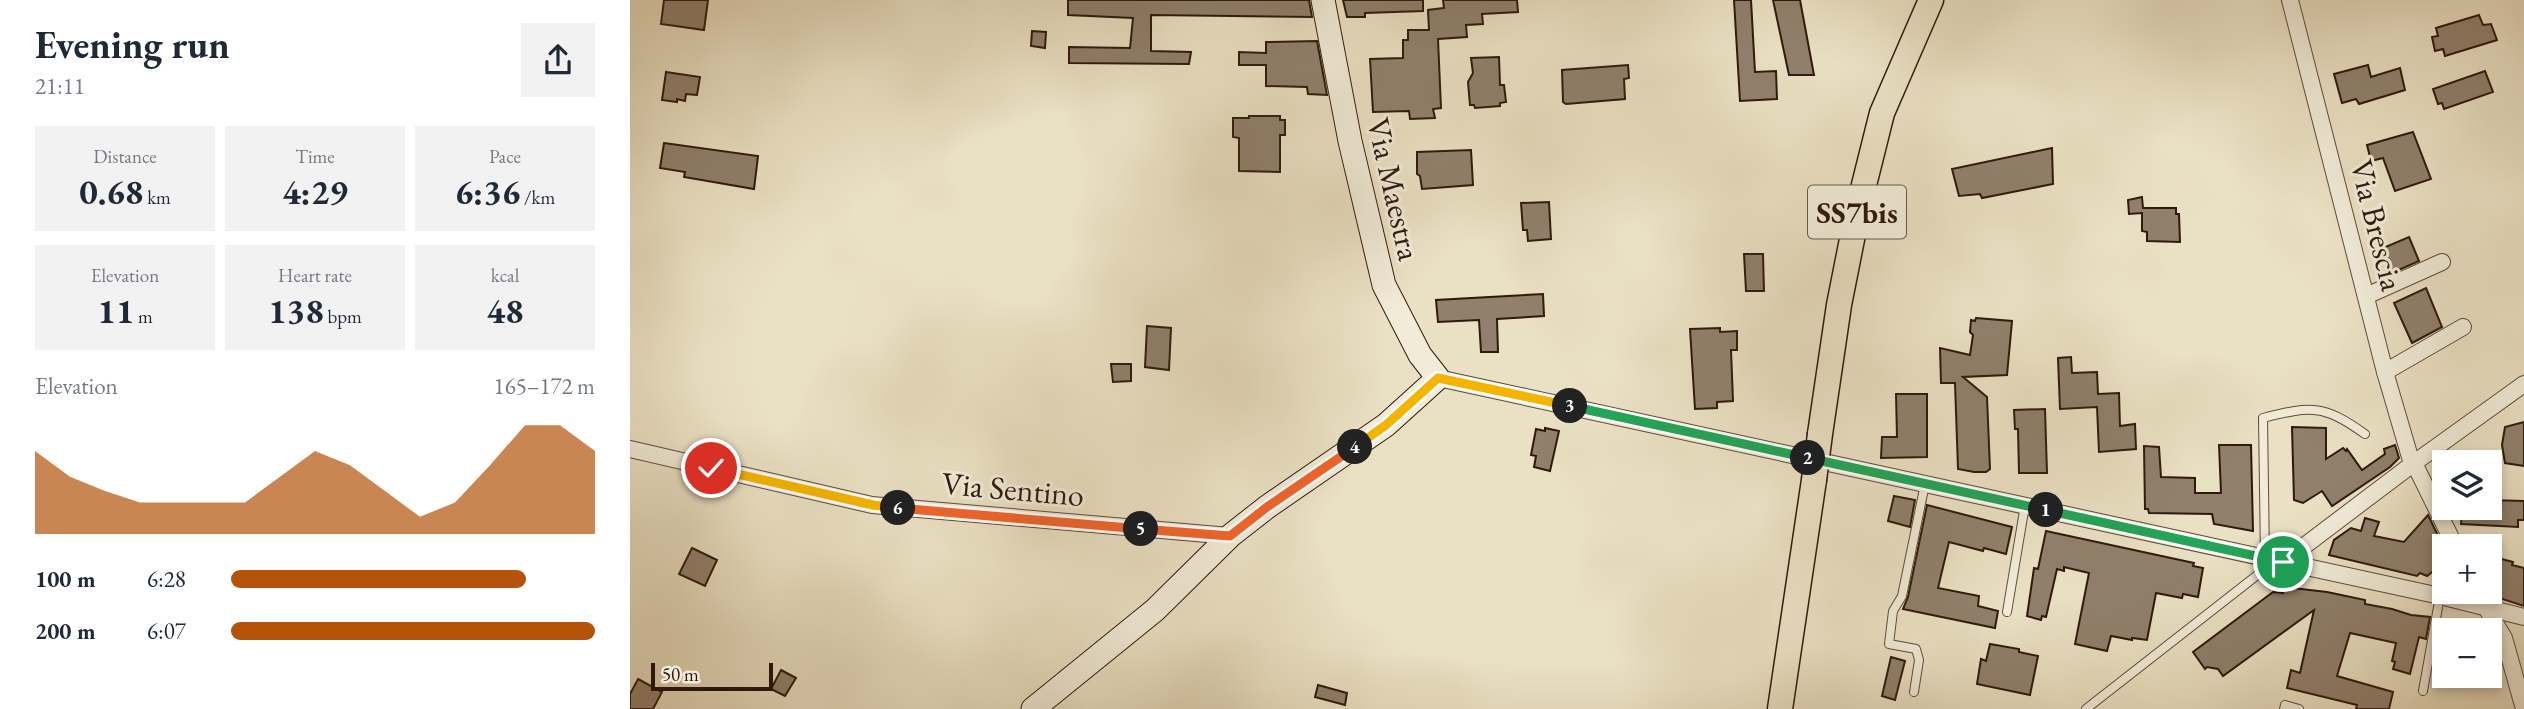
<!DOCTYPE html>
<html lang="en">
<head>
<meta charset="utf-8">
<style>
	body { margin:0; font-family:"EB Garamond",serif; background:#f2f2f3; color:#1f2937; height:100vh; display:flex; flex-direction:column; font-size:26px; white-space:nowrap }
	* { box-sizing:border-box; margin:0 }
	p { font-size:23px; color:#747a83 }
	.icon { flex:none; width:38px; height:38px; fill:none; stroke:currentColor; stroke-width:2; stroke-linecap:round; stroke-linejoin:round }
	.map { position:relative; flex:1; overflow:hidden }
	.details { display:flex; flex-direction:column; background:#fff; width:630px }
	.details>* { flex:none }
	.tools { position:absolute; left:1802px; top:450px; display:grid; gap:14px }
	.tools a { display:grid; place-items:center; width:70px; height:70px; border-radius:0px; background:#fff; box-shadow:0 4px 10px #0003; font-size:35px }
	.scale { position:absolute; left:21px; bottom:18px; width:122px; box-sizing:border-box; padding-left:7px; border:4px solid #2f190e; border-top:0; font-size:19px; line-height:24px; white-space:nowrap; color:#2f190e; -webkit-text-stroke:5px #f1ebd8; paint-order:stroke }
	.pin { position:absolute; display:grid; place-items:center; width:60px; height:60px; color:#fff; margin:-30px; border:4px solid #fff; border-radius:50%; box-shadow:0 2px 7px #0007 }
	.km { position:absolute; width:35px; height:35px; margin:-18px; border-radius:50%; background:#222; color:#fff; font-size:19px; line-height:35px; text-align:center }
	.round { display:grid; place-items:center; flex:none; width:74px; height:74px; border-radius:0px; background:#f2f2f3 }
	.summary { display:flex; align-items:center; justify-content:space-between; height:119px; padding:0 35px }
	h1 { font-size:38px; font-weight:700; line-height:52px }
	.stats { display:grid; grid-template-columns:repeat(3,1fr); gap:10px; height:119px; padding:7px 35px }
	.stats div { display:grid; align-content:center; border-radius:0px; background:#f2f2f3; text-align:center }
	.stats b { font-size:35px; font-weight:700 }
	.stats small { font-size:19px; font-weight:400 }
	.stats p { font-size:19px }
	.chart { height:196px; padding:14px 35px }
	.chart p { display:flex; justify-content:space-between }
	.chart svg { width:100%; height:126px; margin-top:7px; fill:#b45309; opacity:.7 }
	ul { padding:0 35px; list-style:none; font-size:23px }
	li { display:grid; grid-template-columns:112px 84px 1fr; align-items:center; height:52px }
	li i { height:18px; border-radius:9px; background:#b45309 }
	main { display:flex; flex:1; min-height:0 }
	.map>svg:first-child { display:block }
</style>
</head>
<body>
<main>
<section class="details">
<div class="summary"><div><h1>Evening run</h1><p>21:11</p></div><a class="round"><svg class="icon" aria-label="share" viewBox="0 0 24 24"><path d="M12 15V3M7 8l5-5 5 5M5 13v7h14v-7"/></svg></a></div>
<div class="stats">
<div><p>Distance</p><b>0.68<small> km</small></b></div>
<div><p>Time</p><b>4:29</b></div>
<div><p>Pace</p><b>6:36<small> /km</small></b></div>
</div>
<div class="stats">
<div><p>Elevation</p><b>11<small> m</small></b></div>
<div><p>Heart rate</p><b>138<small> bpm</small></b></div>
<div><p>kcal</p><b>48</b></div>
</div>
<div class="chart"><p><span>Elevation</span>165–172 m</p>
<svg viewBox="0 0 160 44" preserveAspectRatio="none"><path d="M0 44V15L10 24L20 29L30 33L40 33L50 33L60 33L70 24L80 15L90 20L100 29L110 38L120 33L130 20L140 6L150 6L160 15V44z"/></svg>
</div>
<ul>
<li><b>100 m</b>6:28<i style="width:81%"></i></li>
<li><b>200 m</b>6:07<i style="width:100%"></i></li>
</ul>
</section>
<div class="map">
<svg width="1894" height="709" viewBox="0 0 1894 709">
	<rect width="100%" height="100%" fill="#eae0c3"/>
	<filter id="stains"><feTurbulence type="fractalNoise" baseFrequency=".00286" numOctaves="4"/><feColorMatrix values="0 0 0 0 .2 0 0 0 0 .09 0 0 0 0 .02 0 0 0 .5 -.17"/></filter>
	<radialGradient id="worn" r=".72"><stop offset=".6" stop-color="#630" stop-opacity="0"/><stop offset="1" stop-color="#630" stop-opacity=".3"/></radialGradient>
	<g fill="#90806c" stroke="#2f190e" stroke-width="2">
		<polygon points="34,0 78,0 74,30 31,24"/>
		<polygon points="438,0 679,0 682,17 521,15 521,51 561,52 559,64 439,63 439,47 500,48 503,18 438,15"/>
		<polygon points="713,0 793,0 793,11 735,13 735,17 717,17"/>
		<polygon points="813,0 887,0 888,12 852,14 853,24 836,25 837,37 808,39 811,108 803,109 805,118 780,119 779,111 743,112 740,59 773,58 773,40 778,40 778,30 799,30 798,10 814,8"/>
		<polygon points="1104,0 1121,0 1125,72 1146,71 1147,99 1110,101"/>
		<polygon points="1143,0 1170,0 1184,75 1159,75"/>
		<polygon points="1849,15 1853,25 1861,24 1867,40 1815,56 1813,49 1805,51 1802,37 1808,36 1806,28"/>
		<polygon points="402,31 416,32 415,48 401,46"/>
		<polygon points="687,41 697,95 678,94 677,87 636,86 636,65 609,65 609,52 636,53 636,42"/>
		<polygon points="869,57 870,85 874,85 876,102 870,103 870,106 845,108 844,105 840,105 838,82 843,73 841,58"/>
		<polygon points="998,65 999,78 994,79 995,99 936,104 933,102 932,70"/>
		<polygon points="1738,65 1741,77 1770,68 1775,90 1729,104 1726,99 1712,103 1704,74"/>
		<polygon points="1855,71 1863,92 1814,109 1812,103 1808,104 1803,89"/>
		<polygon points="36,72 70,77 67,95 56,94 55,101 47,99 47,102 32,100"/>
		<polygon points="619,116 650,116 650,120 655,120 655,135 650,135 650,172 609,171 609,138 603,137 603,118 619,118"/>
		<polygon points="1783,132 1801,179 1765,191 1753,158 1741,161 1737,145"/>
		<polygon points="34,143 128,156 124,189 54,177 55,172 30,168"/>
		<polygon points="1422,148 1423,184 1352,198 1350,194 1329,196 1322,169"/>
		<polygon points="841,150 843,185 792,189 790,176 787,174 787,152"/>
		<polygon points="1512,197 1513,208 1546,208 1546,214 1549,214 1550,242 1517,241 1517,232 1512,231 1512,213 1499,214 1498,200"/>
		<polygon points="919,202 921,239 898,241 897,230 893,230 891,203"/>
		<polygon points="1779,237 1789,261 1762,273 1753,248"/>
		<polygon points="1114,254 1133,254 1134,291 1116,291"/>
		<polygon points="1796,288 1812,327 1782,343 1764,303"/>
		<polygon points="913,294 914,316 867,319 868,352 851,352 849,320 808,322 806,300"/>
		<polygon points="1346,318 1382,321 1377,375 1333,377 1357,397 1360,469 1356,472 1344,472 1328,469 1325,383 1311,383 1310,348 1340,355 1343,335 1340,332 1341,320 1345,321"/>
		<polygon points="517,326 541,328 539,370 515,367"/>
		<polygon points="1090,328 1090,332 1107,331 1107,350 1101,350 1103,401 1087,402 1087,408 1065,409 1060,329"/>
		<polygon points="1441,357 1442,373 1467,372 1468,394 1489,393 1490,426 1505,424 1506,449 1469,452 1467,407 1430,409 1428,358"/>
		<polygon points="481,364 501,364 501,381 483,382"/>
		<polygon points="1266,394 1297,394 1297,457 1251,458 1252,437 1267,437"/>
		<polygon points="1415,409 1417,473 1389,473 1388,429 1385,429 1384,410"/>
		<polygon points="1894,422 1894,466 1875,463 1872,445 1875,427"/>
		<polygon points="1662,427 1696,428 1696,459 1713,448 1716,451 1717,449 1732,470 1755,454 1754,449 1765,445 1769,458 1760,467 1702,506 1692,491 1673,503 1664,500"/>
		<polygon points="915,428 929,431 920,471 904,467 906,456 901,455 906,429 915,431"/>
		<polygon points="1589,445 1621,445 1623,531 1584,524 1582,514 1519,513 1518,509 1515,509 1514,446 1529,447 1531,477 1565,478 1565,493 1591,493"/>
		<polygon points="1264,496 1285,500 1280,527 1258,521"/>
		<polygon points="1860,500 1894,501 1894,520 1888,520 1888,527 1831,524 1832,508 1860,508"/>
		<polygon points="1297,505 1382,527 1376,554 1354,548 1353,551 1319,542 1308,588 1349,596 1348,606 1368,611 1365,628 1273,609 1278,597"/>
		<polygon points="1798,515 1814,548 1806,558 1812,564 1797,576 1790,573 1787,576 1699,555 1704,540 1721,528 1731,531 1735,518 1749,522 1744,536 1774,542"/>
		<polygon points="1416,531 1564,563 1563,566 1573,568 1568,597 1553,594 1552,598 1526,593 1517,640 1502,638 1502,640 1481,636 1477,651 1445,644 1459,573 1434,567 1434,571 1427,569 1416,617 1412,616 1411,620 1397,616 1404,568 1408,569"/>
		<polygon points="62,548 87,560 75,586 49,574"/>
		<polygon points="1860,556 1883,562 1882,565 1894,568 1894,606 1860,595"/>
		<polygon points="1654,587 1697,592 1735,600 1735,604 1762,609 1781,615 1800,617 1796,639 1789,637 1780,674 1763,669 1765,662 1762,661 1766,643 1720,633 1707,676 1763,692 1759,709 1726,709 1727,705 1657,688 1661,670 1670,673 1684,610 1593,676 1588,669 1577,667 1575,669 1563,652 1643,592 1653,593"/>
		<polygon points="1360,644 1389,649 1389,652 1408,656 1400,695 1347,684 1351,659 1356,661"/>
		<polygon points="1261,657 1275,661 1265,700 1252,696"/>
		<polygon points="151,670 166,678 155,696 141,689"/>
		<polygon points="8,679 32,692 23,709 0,709 0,694"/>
		<polygon points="688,685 717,693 715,705 685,697"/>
	</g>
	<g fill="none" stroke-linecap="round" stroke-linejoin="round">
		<g stroke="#5e4b3b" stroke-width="10">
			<g id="lane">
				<path d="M1635,558L1633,418C1681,406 1693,404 1735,434"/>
				<polyline points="1377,612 1395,505"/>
				<polyline points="1793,691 1810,596"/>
				<polyline points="1284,692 1289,660 1286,649 1259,644 1263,611 1272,596 1295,484"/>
				<polyline points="1456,709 1644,562"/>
				<polyline points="1654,709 1655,705 1669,709"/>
			</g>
		</g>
		<g stroke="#5e4b3b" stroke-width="18">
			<g id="street">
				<polyline points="1660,0 1755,372 1782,464"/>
				<polyline points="1736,296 1812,262"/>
				<polyline points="1755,372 1833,327"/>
				<polyline points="808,378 1810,596 1894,617"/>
				<polyline points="0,449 242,505 600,536"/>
				<polyline points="1784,463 1825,546"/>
				<polyline points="1653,562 1784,463 1894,384"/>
				<polyline points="1855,606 1874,638 1894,709"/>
			</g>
		</g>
		<g stroke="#2f190e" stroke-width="25">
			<polyline id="secondary" points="403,709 525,610 600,536 637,507 756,425 808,378 790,355 754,285 720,141 693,0"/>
		</g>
		<g stroke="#2f190e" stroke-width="27">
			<g id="primary">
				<polyline points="1190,434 1209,305 1228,209 1252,113 1301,0"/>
				<polyline points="1150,709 1184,480"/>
			</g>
		</g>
		<use href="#lane" stroke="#f1ebd8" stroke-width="8"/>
		<use href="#street" stroke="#f1ebd8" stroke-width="16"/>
		<use href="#secondary" stroke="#f1ebd8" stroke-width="23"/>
		<use href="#primary" stroke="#eae0c3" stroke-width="24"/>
		<g stroke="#2f190e" stroke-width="27" stroke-linecap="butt">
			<polyline id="primary-bridge" points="1184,480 1190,434"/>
		</g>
		<use href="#primary-bridge" stroke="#eae0c3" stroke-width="24"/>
	</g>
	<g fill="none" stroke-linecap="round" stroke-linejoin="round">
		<g stroke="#fff" stroke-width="14">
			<polyline id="split-1" points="1416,510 1653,562"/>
		</g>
		<g stroke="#fff" stroke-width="14">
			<polyline id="split-2" points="1178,458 1416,510"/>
		</g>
		<g stroke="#fff" stroke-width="14">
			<polyline id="split-3" points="940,406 1178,458"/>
		</g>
		<g stroke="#fff" stroke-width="14">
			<polyline id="split-4" points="725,447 756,425 808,378 940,406"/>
		</g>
		<g stroke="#fff" stroke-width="14">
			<polyline id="split-5" points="511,529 600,536 637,507 725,447"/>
		</g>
		<g stroke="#fff" stroke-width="14">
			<polyline id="split-6" points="268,508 511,529"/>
		</g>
		<g stroke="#fff" stroke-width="14">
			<polyline id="split-7" points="81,468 243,505 268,508"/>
		</g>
		<use href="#split-1" stroke="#22a559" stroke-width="9"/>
		<use href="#split-2" stroke="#22a559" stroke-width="9"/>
		<use href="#split-3" stroke="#22a559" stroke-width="9"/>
		<use href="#split-4" stroke="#f5b400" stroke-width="9"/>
		<use href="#split-5" stroke="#f0652b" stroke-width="9"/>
		<use href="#split-6" stroke="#f0652b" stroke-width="9"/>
		<use href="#split-7" stroke="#f5b400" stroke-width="9"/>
	</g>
	<g text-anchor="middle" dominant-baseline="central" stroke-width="6" stroke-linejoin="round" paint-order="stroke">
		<rect fill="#f1ebd8" stroke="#69584b" stroke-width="2" x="1178" y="185.5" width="98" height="53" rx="5"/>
		<g font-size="30" font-weight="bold" fill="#2f190e">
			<text x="1227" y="212">SS7bis</text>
		</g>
		<g font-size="32" fill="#2f190e" stroke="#f1ebd8">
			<text transform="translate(764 189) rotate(77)">Via Maestra</text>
			<text transform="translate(1747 225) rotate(76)">Via Brescia</text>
			<text transform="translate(383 489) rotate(5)">Via Sentino</text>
		</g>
	</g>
	<rect width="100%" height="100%" filter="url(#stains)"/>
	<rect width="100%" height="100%" fill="url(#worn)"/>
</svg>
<div class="tools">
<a><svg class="icon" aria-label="layers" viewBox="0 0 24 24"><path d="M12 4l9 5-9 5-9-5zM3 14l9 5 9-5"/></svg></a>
<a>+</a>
<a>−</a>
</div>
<div class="scale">50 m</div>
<div class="pin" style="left:1653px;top:562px;background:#1e9e55"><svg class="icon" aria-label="arrive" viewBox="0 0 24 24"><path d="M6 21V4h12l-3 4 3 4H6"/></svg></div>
<div class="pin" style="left:81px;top:468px;background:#d93025"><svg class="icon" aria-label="check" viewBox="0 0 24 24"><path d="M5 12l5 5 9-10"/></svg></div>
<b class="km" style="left:1416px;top:510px">1</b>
<b class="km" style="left:1178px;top:458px">2</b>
<b class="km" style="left:940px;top:406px">3</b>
<b class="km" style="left:725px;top:447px">4</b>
<b class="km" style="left:511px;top:529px">5</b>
<b class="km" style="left:268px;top:508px">6</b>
</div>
</main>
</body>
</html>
